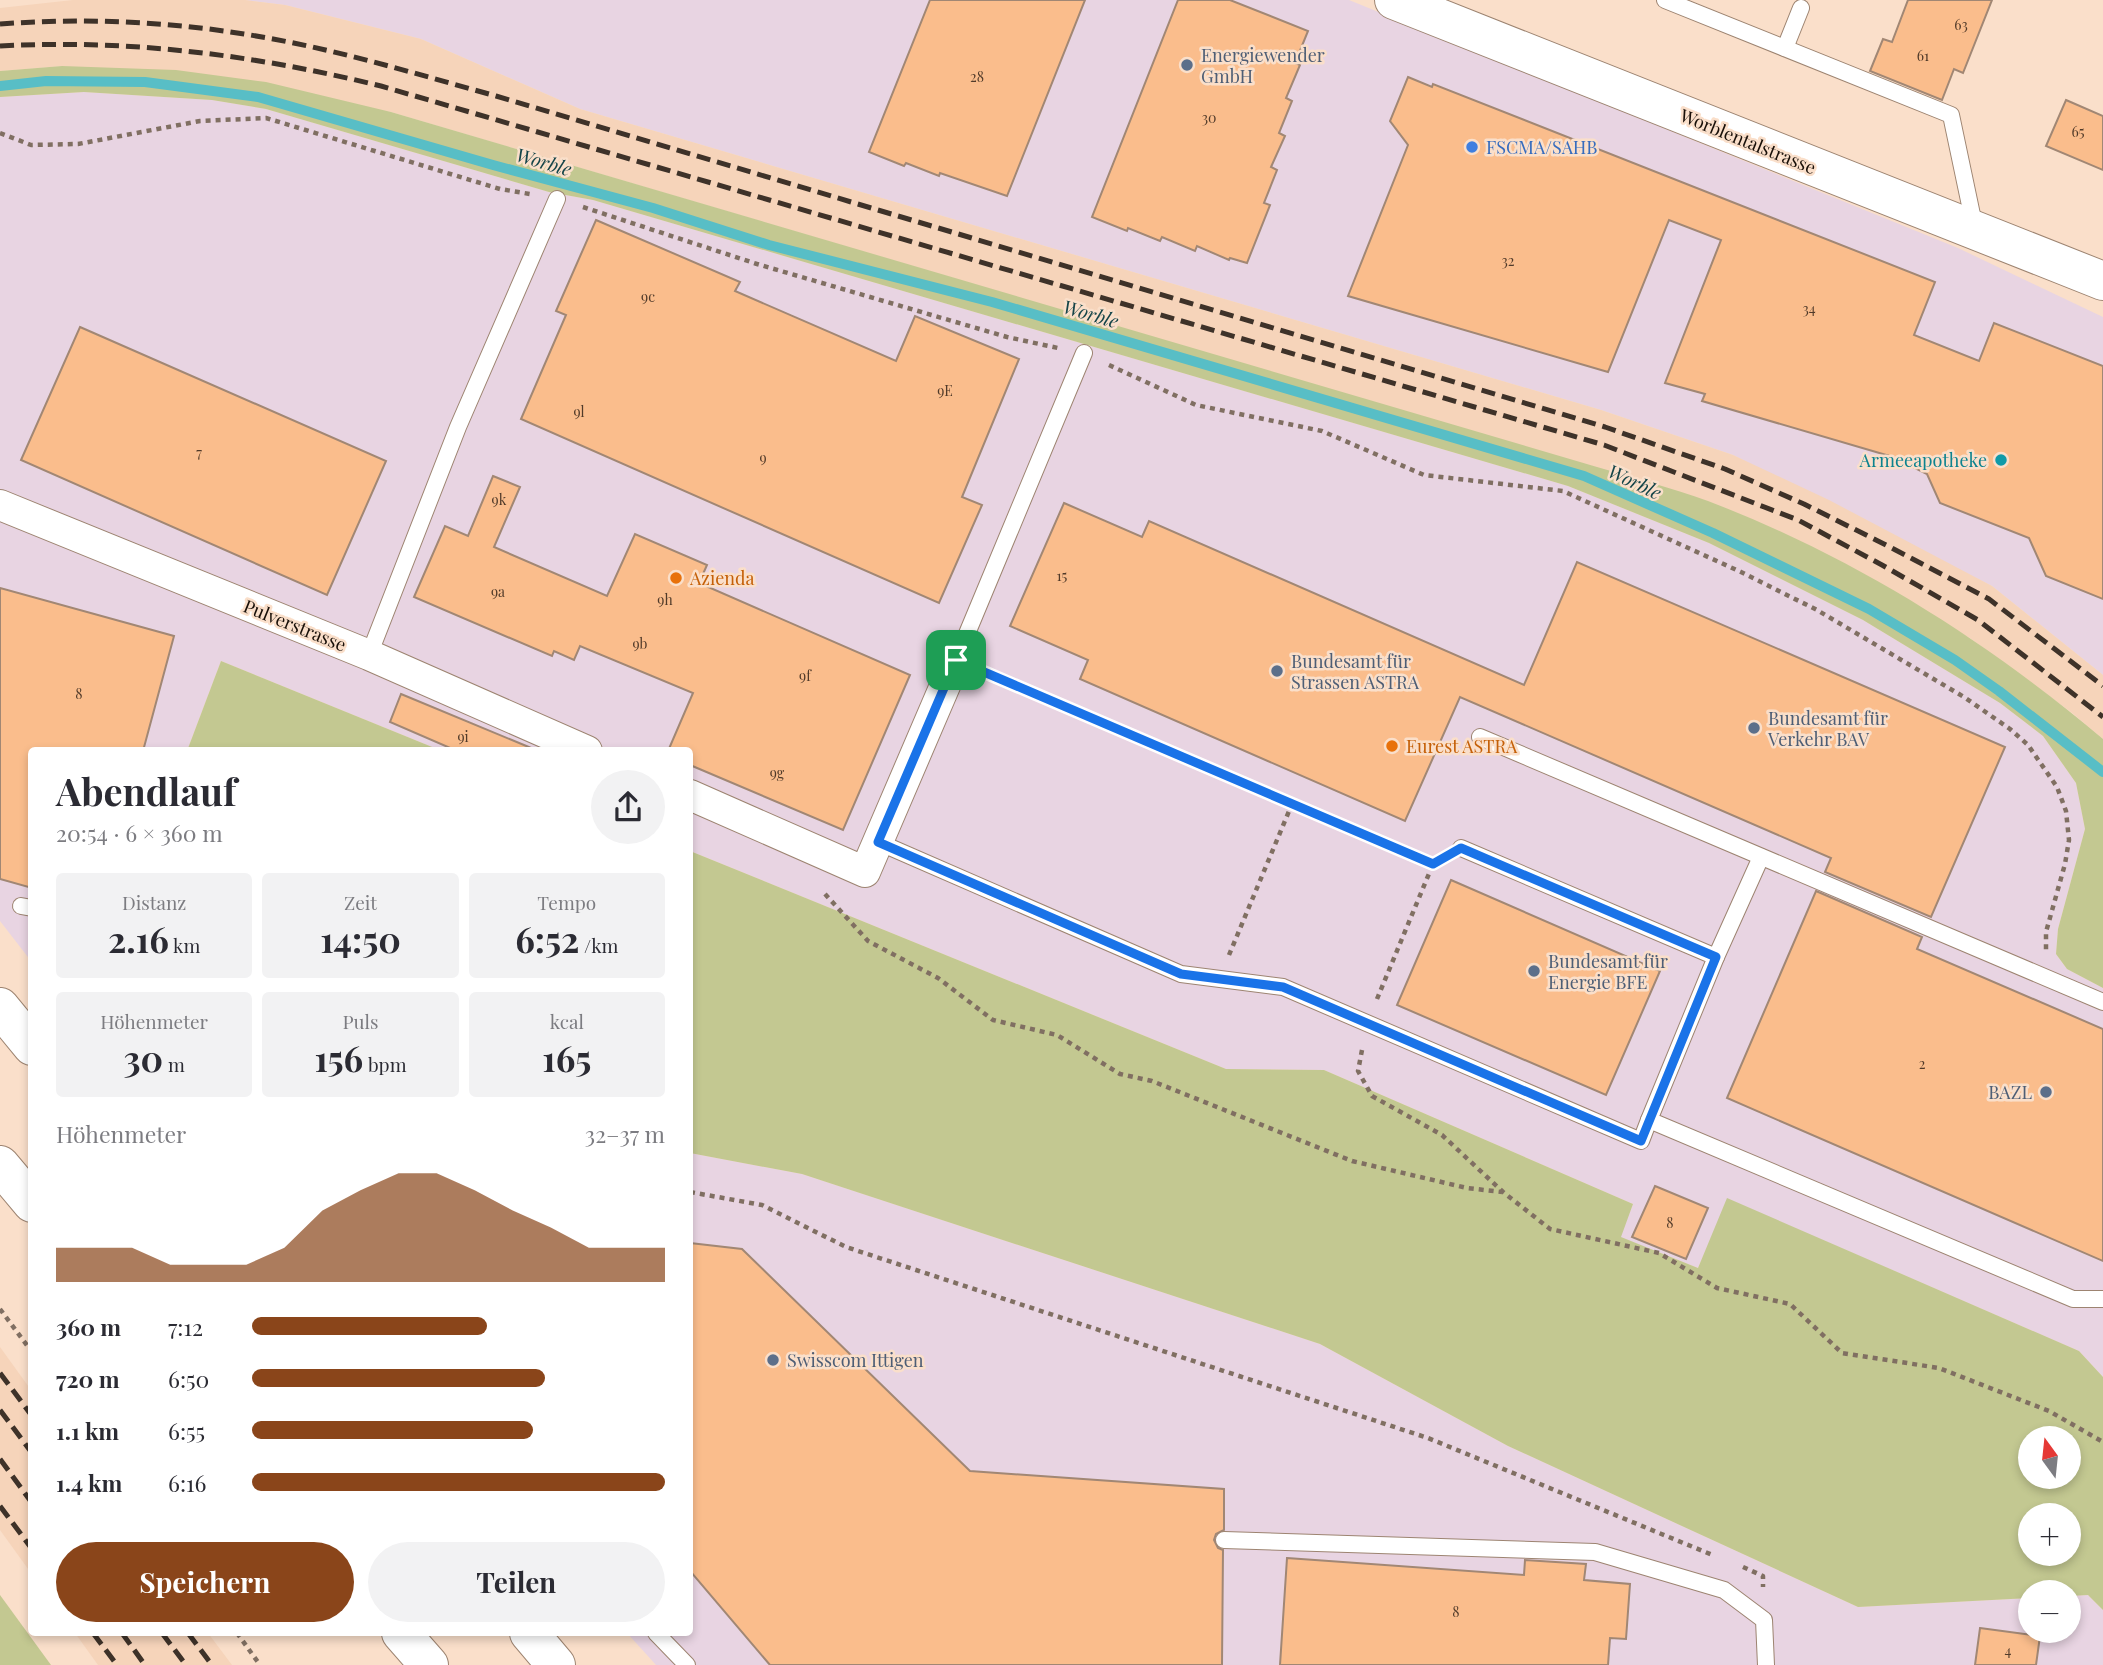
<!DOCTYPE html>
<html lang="de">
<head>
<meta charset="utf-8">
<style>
	body { margin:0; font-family:"Playfair Display",serif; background:#f2f2f3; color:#2b2b33; height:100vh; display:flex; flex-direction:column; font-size:26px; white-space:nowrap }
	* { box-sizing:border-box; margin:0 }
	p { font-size:23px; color:#7c7c81 }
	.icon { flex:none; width:38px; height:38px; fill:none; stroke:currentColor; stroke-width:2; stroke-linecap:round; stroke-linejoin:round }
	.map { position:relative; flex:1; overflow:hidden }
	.details { position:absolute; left:28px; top:747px; width:665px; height:889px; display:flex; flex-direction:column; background:#fff; border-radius:7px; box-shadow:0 4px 10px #0003 }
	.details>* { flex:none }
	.needle { width:46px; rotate:345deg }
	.tools { position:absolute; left:2018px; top:1426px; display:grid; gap:14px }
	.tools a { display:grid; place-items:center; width:63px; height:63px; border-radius:50%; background:#fff; box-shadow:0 4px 10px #0003; font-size:35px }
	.pin { position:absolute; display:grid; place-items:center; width:60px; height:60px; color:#fff; margin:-30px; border-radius:14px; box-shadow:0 4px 10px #0006 }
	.round { display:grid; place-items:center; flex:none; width:74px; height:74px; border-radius:37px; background:#f2f2f3 }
	.overview { display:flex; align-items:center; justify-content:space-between; height:119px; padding:0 28px }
	h1 { font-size:38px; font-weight:700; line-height:52px }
	.stats { display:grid; grid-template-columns:repeat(3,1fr); gap:10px; height:119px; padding:7px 28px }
	.stats div { display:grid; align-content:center; border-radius:7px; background:#f2f2f3; text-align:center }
	.stats b { font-size:35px; font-weight:700 }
	.stats small { font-size:19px; font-weight:400 }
	.stats p { font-size:19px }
	.chart { height:196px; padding:14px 28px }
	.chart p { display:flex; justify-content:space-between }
	.chart svg { width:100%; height:126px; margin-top:7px; fill:#8a451a; opacity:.7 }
	.primary-button { display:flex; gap:14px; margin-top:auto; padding:14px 28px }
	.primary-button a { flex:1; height:80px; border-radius:42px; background:#8a451a; color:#fff; font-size:28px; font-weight:700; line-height:80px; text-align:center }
	.primary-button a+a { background:#f2f2f3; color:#2b2b33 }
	ul { padding:0 28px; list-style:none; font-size:23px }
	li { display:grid; grid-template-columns:112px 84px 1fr; align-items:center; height:52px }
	li i { height:18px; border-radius:9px; background:#8a451a }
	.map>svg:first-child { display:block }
</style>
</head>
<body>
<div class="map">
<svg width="2103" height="1665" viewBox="0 0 2103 1665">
	<rect width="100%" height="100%" fill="#fadfca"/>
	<g fill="#e8d4e2">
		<polygon points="245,0 1349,0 1958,248 2103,317 2103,675 1992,586 1733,455 1601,410 580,109 421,39 285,5"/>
		<polygon points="84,92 212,100 266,109 549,192 593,200 1568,486 1709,543 1863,620 2000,703 2043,736 2076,783 2085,829 2058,929 2056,954 2067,969 2103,988 2103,1377 2079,1351 1728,1199 1698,1268 1620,1237 1633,1204 1324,1070 1226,1069 690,851 690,751 442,751 221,661 187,751 32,751 31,961 0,921 0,97"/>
		<polygon points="690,1153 802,1174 1320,1344 1508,1446 1858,1607 2030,1598 2030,1631 2068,1631 2069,1596 2088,1595 2103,1610 2103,1665 656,1665 627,1633 690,1633"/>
	</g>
	<g fill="#f6d4ba">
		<polygon points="73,0 245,0 285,5 421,39 580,109 1601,410 1733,455 1829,500 1992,586 2103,675 2103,739 2071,712 1970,638 1707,501 391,112 62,66 0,71 0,8"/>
		<polygon points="0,1347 31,1390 31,1573 0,1530"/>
		<polygon points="75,1633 208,1633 232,1665 98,1665"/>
	</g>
	<g fill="#c3c891" fill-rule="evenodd">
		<path d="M62,66L176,70L266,82L391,112L1597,467C1634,478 1672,488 1708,501C1852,556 1986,640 2103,739V988L2067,969L2056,954L2058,929L2085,829L2076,783L2043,736L2000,703L1863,620L1709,543L1568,486L593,200L549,192L266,109L212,100L84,92L0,97V71Z"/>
		<polygon points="221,661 442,751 187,751"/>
		<path d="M690,851L1226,1069L1324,1070L1633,1204L1621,1237L1698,1268L1727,1198L2079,1351L2103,1377V1610L2088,1595L2069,1596L2068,1592H2030V1598L1858,1607L1508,1446L1320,1344L802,1174L690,1153ZM2030,1438H2068V1477H2030ZM2030,1516H2068V1554H2030Z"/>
		<polygon points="0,1595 51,1665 0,1665"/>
	</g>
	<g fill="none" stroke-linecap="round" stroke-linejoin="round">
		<polyline stroke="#58bec6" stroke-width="10" points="0,86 46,81 145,82 258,97 493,165 653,208 769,245 992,302 1584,476 1713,533 1869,609 1955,660 1999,691 2103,772"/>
	</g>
	<g fill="#fabd8c" stroke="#a18774" stroke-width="2">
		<polygon points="930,0 1085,0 1007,196 940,173 939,176 906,163 904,166 869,152"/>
		<polygon points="1178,0 1230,0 1308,31 1295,63 1300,65 1286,98 1292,101 1279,133 1285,136 1271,167 1277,170 1264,203 1270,205 1247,263 1230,258 1229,260 1197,246 1195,251 1162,237 1160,241 1128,228 1127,231 1092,217"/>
		<polygon points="1908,0 1992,0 1963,73 1954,69 1942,100 1870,71 1883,39 1892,42"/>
		<polygon points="1408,77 1432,87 1433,84 1935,282 1914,335 1979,361 1994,323 2103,366 2103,599 2046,576 2029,538 1940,503 1927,474 1893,457 1702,401 1705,394 1665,383 1721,240 1669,220 1608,372 1348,296 1408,145 1390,121"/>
		<polygon points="2066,100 2103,116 2103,170 2046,146"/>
		<polygon points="596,220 740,282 735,291 896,361 915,316 1019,359 962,497 982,505 939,603 521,419 566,315 556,311"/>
		<polygon points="80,327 386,461 327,595 21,460"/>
		<polygon points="493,476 520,487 494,547 607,596 635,534 707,565 699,583 910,675 843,830 690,765 690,751 668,751 693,693 580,646 574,660 554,651 552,656 414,597 445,526 468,536"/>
		<polygon points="1064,503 1142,537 1149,521 1524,685 1577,562 2005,747 1931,917 1825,872 1831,858 1460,697 1405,821 1080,679 1088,660 1010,626"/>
		<polygon points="0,588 174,636 143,751 32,751 32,888 0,879"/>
		<polygon points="401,694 536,750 536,751 457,751 390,722"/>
		<polygon points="1451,880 1660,971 1606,1095 1397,1005"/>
		<polygon points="1816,891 1922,937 1917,949 2103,1029 2103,1261 1727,1098"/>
		<polygon points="1655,1186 1708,1208 1686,1259 1632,1237"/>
		<polygon points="690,1243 742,1249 970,1471 1224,1489 1224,1530 1216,1534 1214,1540 1218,1548 1223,1550 1222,1665 770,1665 690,1571"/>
		<polygon points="1287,1558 1524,1575 1525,1560 1586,1564 1584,1580 1630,1584 1626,1639 1610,1638 1608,1665 1280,1665"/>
		<polygon points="1980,1628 2040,1636 2036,1665 1975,1665"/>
	</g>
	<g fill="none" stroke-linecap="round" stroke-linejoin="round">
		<g stroke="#9d8471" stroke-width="18">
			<g id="service">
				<polyline points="1665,0 1951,115 1975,229"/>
				<polyline points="1785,48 1801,8"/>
				<polyline points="369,655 458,427 557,199"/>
				<polyline points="956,660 1084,353"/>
				<polyline points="1480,737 2103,1002"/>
				<polyline points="878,842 1181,974 1283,987 1641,1141 1649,1120"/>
				<polyline points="1461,848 1716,957 1649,1120 2073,1299 2103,1299"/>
				<polyline points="21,906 32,908"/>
				<polyline points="1716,957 1761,857"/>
				<polyline points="1224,1540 1595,1552 1724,1590 1764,1620 1766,1665"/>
				<polyline points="656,1633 687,1665"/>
			</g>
		</g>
		<g stroke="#9d8471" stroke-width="32">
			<g id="minor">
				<polyline points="0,505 369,655 587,751"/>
				<polyline points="690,795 865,872 956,660"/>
			</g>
		</g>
		<g stroke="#9d8471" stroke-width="40">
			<polyline id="secondary" points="1394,0 2103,281"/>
		</g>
		<g stroke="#9d8471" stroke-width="40">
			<g id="motorway">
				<polyline points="0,1007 32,1046"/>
				<polyline points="0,1165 32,1203"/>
				<polyline points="401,1633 429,1665"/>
				<polyline points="529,1633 556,1665"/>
			</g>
		</g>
		<g stroke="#806f62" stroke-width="4.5" stroke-dasharray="5 5" stroke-linecap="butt">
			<polyline points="0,133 31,145 78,144 200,121 266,118 500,189 530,194"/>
			<polyline points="583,207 757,264 1007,337 1058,348"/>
			<polyline points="1109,365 1196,405 1322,431 1424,475 1563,491 1741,572 1817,610 1964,697 2010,729 2028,745 2057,787 2066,811 2069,840 2065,864 2046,932 2046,950"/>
			<polyline points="986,672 1435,863"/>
			<polyline points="825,894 868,941 938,978 993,1020 1057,1035 1120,1074 1152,1081 1352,1161 1467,1188 1502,1192"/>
			<polyline points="1229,955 1292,804"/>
			<polyline points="1377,999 1433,864"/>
			<polyline points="1362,1050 1358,1071 1372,1096 1442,1135 1503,1192 1550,1229 1659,1253 1717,1288 1790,1304 1842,1353 1939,1368 2049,1411 2103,1442"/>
			<polyline points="690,1192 762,1205 846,1247 1428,1438 1715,1556"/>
			<polyline points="0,1309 32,1352"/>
			<polyline points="1743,1567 1763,1576 1763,1587"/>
			<polyline points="237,1633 260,1665"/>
		</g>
		<use href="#service" stroke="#fff" stroke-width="16"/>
		<use href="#minor" stroke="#fff" stroke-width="30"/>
		<use href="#secondary" stroke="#fff" stroke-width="38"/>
		<use href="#motorway" stroke="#fff" stroke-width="38"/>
		<g stroke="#3e3229" stroke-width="5" stroke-dasharray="14 7" stroke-linecap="butt">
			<path d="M0,24C81,18 163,21 244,34C329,47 413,73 496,96L1605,427L1725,469L1804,504L1888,546L1989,599L2103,686"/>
			<path d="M0,46C130,39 255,55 381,86L1604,445L1798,520L1882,565L1978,620L2103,717"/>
			<polyline points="0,1373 32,1416"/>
			<polyline points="0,1410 32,1453"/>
			<polyline points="0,1459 32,1503"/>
			<polyline points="0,1506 32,1549"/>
			<polyline points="93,1633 117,1665"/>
			<polyline points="122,1633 145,1665"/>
			<polyline points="162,1633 186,1665"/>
			<polyline points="188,1633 212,1665"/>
		</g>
	</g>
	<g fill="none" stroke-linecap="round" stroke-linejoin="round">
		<g stroke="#fff" stroke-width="14">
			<polygon id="route" points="956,660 1433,864 1461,848 1716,957 1641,1141 1283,987 1181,974 878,842"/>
		</g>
		<use href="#route" stroke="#1a73e8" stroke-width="9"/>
	</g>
	<g fill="#5c6f8a" stroke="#fadfca" stroke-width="2.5">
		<circle cx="1187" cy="65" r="7"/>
		<circle cx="1277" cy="671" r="7"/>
		<circle cx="1754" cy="728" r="7"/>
		<circle cx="1534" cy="971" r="7"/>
		<circle cx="2046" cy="1092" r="7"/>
		<circle cx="773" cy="1360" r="7"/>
	</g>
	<circle fill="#3f7fe0" stroke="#fadfca" stroke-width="2.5" cx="1472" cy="147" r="7"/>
	<circle fill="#0f9aa8" stroke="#fadfca" stroke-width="2.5" cx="2001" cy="460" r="7"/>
	<g fill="#e8710a" stroke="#fadfca" stroke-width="2.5">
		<circle cx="676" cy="578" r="7"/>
		<circle cx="1392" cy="746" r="7"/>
	</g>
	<g text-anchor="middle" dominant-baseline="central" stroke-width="5" stroke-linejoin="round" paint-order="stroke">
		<g font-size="14" fill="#503a29">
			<text x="1961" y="24">63</text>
			<text x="1923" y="55">61</text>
			<text x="977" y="76">28</text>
			<text x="1209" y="117">30</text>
			<text x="2078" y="131">65</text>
			<text x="1508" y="260">32</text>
			<text x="648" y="296">9c</text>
			<text x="1809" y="308">34</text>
			<text x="945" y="390">9E</text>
			<text x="579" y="411">9l</text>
			<text x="199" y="452">7</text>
			<text x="763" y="457">9</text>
			<text x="499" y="499">9k</text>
			<text x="1062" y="575">15</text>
			<text x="498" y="591">9a</text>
			<text x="665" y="599">9h</text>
			<text x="640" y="643">9b</text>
			<text x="805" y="675">9f</text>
			<text x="79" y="693">8</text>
			<text x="463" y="736">9i</text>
			<text x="777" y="772">9g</text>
			<text x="1922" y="1063">2</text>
			<text x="1670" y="1222">8</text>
			<text x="1456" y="1611">8</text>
			<text x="2008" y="1650">4</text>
		</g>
		<g font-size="18" fill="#4e5e75" stroke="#fadfca" text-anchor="start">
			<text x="1201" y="55">Energiewender<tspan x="1201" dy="21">GmbH</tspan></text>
			<text x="1291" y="661">Bundesamt für<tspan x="1291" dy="21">Strassen ASTRA</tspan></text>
			<text x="1768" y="718">Bundesamt für<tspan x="1768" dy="21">Verkehr BAV</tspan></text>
			<text x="1548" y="961">Bundesamt für<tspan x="1548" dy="21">Energie BFE</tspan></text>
			<text x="2032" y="1092" text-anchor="end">BAZL</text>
			<text x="787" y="1360">Swisscom Ittigen</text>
		</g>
		<g font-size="18" fill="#180f08" stroke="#fadfca">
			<text transform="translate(1748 141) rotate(22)">Worblentalstrasse</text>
			<text transform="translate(295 625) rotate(22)">Pulverstrasse</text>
		</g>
		<g font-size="18" fill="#366cbe" stroke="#fadfca" text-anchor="start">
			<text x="1486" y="147">FSCMA/SAHB</text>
		</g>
		<g font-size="18" fill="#0d838f" stroke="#fadfca" text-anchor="end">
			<text x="1987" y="460">Armeeapotheke</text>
		</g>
		<g font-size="18" fill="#c56008" stroke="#fadfca" text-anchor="start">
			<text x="690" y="578">Azienda</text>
			<text x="1406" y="746">Eurest ASTRA</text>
		</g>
		<g font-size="19" font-style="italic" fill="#164549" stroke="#fadfca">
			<text transform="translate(544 161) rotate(16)">Worble</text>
			<text transform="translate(1091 313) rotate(16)">Worble</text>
			<text transform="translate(1635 481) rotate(25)">Worble</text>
		</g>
	</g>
</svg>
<div class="tools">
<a><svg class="needle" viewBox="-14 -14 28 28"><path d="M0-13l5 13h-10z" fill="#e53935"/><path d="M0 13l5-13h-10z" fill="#7c7c81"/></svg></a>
<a>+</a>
<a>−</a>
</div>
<div class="pin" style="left:956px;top:660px;background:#1e9e55"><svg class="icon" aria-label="arrive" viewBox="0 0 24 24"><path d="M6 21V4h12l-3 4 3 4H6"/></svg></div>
<section class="details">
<div class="overview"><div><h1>Abendlauf</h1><p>20:54 · 6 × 360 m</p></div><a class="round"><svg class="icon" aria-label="share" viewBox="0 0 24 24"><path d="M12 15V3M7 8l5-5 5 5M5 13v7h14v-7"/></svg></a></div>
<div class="stats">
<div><p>Distanz</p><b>2.16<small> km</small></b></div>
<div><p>Zeit</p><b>14:50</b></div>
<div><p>Tempo</p><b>6:52<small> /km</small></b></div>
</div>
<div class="stats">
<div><p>Höhenmeter</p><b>30<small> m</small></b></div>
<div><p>Puls</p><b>156<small> bpm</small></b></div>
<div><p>kcal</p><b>165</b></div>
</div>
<div class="chart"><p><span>Höhenmeter</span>32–37 m</p>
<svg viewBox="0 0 160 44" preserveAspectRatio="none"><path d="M0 44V32L10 32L20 32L30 38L40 38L50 38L60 32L70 19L80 12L90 6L100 6L110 12L120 19L130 25L140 32L150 32L160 32V44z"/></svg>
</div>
<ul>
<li><b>360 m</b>7:12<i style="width:57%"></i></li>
<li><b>720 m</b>6:50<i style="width:71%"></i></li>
<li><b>1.1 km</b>6:55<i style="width:68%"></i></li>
<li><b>1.4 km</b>6:16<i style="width:100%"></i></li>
</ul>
<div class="primary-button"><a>Speichern</a><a>Teilen</a></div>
</section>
</div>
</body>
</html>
